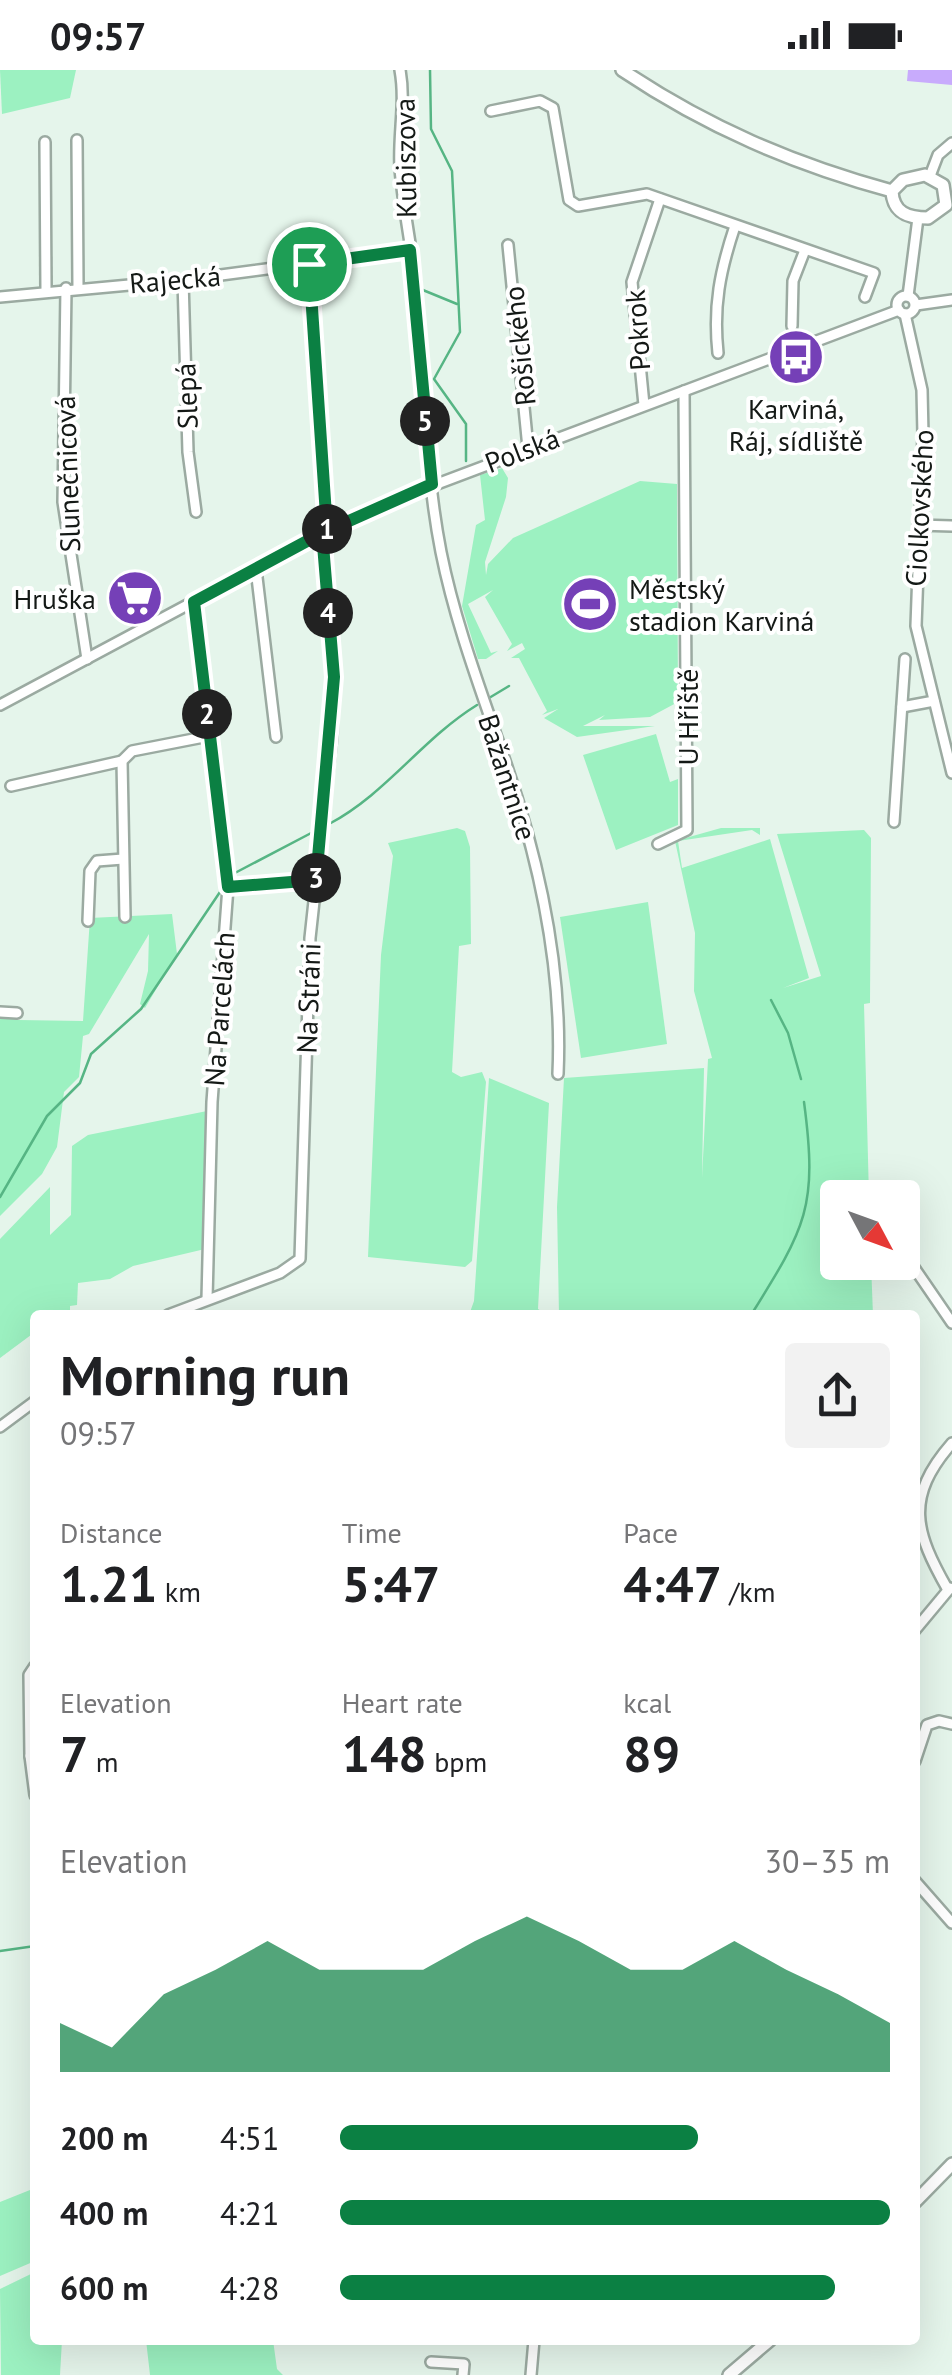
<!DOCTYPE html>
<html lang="en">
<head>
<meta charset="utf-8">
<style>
	body { margin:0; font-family:"PT Sans",sans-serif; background:#f2f2f2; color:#202124; height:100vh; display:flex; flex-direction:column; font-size:38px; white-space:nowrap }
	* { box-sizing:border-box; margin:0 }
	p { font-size:32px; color:#757577 }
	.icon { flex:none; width:55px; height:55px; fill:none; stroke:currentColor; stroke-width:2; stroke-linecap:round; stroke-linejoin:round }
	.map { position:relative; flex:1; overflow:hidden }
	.drawer { position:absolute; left:30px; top:1240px; width:890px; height:1035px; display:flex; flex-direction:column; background:#fff; border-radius:10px; box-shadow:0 10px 40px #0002 }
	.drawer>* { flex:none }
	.needle { width:65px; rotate:131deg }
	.controls { position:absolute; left:820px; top:1110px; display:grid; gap:20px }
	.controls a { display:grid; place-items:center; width:100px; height:100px; border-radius:10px; background:#fff; box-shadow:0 10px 40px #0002; font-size:50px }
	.pin { position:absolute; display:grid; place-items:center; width:85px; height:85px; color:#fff; margin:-42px; border:5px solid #fff; border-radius:50%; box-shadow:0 2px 10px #0007 }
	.km { position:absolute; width:50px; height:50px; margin:-25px; border-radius:50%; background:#222; color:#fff; font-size:28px; line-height:50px; text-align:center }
	.round { display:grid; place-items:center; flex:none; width:105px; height:105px; border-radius:10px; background:#f2f2f2 }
	.overview { display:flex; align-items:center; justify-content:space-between; height:170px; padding:0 30px }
	h1 { font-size:55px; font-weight:700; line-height:75px }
	.figures { display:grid; grid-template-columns:repeat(3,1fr); gap:15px; height:170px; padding:10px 30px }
	.figures div { display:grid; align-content:center }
	.figures b { font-size:50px; font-weight:700 }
	.figures small { font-size:28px; font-weight:400 }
	.figures p { font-size:28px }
	.chart { height:280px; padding:20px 30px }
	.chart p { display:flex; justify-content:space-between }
	.chart svg { width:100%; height:180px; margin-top:10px; fill:#0b8043; opacity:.7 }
	ul { padding:0 30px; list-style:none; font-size:32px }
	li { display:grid; grid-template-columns:160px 120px 1fr; align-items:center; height:75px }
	li i { height:25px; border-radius:12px; background:#0b8043 }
	.status { display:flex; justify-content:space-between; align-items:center; height:70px; padding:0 50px; background:#fff; direction:ltr }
	.status svg { height:28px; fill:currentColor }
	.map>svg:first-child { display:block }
</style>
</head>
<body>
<div class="status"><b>09:57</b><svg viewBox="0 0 49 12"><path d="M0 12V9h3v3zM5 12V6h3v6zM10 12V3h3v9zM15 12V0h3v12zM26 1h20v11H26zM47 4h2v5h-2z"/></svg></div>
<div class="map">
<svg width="952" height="2305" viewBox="0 0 952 2305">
	<rect width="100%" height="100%" fill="#e5f5eb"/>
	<g fill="#9cf1c1">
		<polygon points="0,0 76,0 70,28 2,44"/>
		<polygon points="502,398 508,408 506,427 485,492 486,505 488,494 513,468 640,411 677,414 678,632 650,647 599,650 605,645 583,656 655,656 577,667 544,648 558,639 542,645 547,641 519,588 511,588 525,579 522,573 507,581 512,574 485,527 493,520 468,534 491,583 498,581 486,589 478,589 462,536 476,455 485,450 480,405"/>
		<polygon points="656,664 670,712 678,709 678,755 616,780 583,685"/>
		<polygon points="457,758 465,761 470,777 471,874 459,876 452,1002 461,1007 482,1002 486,1012 472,1191 465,1197 368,1187 381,885 393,786 388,773"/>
		<polygon points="721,758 760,758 760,765 752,760 678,771 682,798 770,769 809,908 783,918 821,906 777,764 864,760 871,768 870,933 864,934 869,1127 838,1128 838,1192 871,1193 873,1245 559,1245 557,1137 564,1008 704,998 702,1108 708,989 712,988 694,921 695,863 675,771"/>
		<polygon points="648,832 667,974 581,988 560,847"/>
		<polygon points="172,844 177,884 145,938 140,934 148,901 149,864 89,964 83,966 79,1007 64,1022 57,1077 42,1104 0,1146 0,945 17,946 18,950 83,951 90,848"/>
		<polygon points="489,1008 549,1033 538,1239 548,1245 469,1245 474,1231"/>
		<polygon points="207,1041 205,1179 133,1196 110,1209 78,1213 77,1235 70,1236 70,1245 35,1245 35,1262 0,1288 0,1169 50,1117 50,1165 71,1145 72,1076 88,1065"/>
		<polygon points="35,2118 35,2191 0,2206 0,2132"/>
		<polygon points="35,2202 35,2270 62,2270 60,2305 1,2305 0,2219"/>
		<polygon points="146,2270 273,2270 277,2299 283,2305 150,2305"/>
	</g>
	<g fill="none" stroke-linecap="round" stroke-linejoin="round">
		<g stroke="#56b584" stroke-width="2.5">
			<polyline points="430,0 431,59 452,101 460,262 434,309 466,354 466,391"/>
			<polyline points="418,218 457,234"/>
			<polyline points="489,628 509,616"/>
			<path d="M329,754C386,724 422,669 477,635"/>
			<polyline points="233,804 315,761"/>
			<polyline points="771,930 788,963 801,1009"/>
			<polyline points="0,1127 47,1046 80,1013 91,984 141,939 222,819"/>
			<path d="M751,1245C806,1157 818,1137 804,1032"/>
			<polyline points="0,1881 35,1876"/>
		</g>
	</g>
	<polygon fill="#c8abfc" points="908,0 952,0 952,15 907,11"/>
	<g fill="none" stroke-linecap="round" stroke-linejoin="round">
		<g stroke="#9baaa1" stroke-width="14">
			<g id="minor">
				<path d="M400,0C406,33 398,64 400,98C403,138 412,178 416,218C424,306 424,395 441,482C455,552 480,618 503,685C539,788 563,895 558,1004"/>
				<polyline points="491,41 540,31 553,38 569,130 578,136 647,124 874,203 865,227"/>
				<polyline points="77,70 78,217"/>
				<polyline points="45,72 46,219"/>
				<polyline points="930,106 938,85 952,73"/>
				<polyline points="508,175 528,378"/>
				<polyline points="309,194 327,460"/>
				<polyline points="183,210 188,382 196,442"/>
				<polyline points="66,218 63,432 87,589"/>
				<circle cx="906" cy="235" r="9"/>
				<polyline points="908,226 918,148"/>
				<polyline points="0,227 183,210 410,180"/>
				<polyline points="916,235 952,230"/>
				<polyline points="905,244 922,320 923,365 916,556 952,703"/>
				<polyline points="792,256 793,211 805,180"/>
				<path d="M718,283C713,236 720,201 735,156"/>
				<polyline points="644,335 632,212 660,129"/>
				<polyline points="918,455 952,456"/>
				<polyline points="256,499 276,667"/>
				<polyline points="194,532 228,817 212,1032 207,1229"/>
				<polyline points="0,635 322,463 392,431 899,240"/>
				<polyline points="902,637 934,631"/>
				<polyline points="11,716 122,691"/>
				<polyline points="894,752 905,589"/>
				<polyline points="658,774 687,760 684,321"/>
				<polyline points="228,817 316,811"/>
				<polyline points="125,847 122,691 132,681 209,666"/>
				<polyline points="88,851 90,801 97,791 123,789"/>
				<polyline points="0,942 17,943"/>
				<polyline points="902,1180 952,1253"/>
				<polyline points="168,1245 280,1203 300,1189 310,868 332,666 334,607 322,463"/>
				<polyline points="0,1357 35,1331"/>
				<path d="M948,1520C915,1462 904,1428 952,1373"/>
				<polyline points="915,1560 950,1518"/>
				<polyline points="35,1596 29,1605 30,1686 35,1690"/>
				<polyline points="30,1686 35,1725"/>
				<polyline points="915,1691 927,1655 939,1651 952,1654"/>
				<polyline points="915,1811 952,1853"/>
				<polyline points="431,2292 464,2294 463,2305"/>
				<polyline points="531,2305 534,2270"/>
			</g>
		</g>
		<g stroke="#9baaa1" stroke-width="16">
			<g id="major">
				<path d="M622,0C707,57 793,94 892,121"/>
				<path d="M925,105L943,115L946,135L928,148C908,148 893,143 892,121L903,110Z"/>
				<polyline points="915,2132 952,2094"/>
				<polyline points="729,2305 770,2270"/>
			</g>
		</g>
		<use href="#minor" stroke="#fff" stroke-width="9"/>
		<use href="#major" stroke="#fff" stroke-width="11"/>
	</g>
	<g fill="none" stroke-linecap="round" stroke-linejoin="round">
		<g stroke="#fff" stroke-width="20">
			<polyline id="route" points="309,194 327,460 322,463 194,532 228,817 316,810 334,607 322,463 432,414 410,180 309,194"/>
		</g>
		<use href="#route" stroke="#0b8043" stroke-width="12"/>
	</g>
	<defs>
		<g id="bus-disc" transform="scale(2.875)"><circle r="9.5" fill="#7540b7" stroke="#fff"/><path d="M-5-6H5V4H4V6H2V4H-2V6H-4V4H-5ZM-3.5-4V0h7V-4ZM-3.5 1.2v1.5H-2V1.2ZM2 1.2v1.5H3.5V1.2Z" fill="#fff"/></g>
		<g id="supermarket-disc" transform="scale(2.875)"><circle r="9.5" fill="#7540b7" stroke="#fff"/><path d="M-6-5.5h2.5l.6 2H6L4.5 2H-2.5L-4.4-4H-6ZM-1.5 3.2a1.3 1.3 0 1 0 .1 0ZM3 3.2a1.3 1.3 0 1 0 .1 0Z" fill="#fff"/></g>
		<g id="stadium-disc" transform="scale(2.875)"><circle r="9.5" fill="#7540b7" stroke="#fff"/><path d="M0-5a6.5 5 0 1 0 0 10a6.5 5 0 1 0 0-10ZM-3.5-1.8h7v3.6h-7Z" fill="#fff"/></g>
	</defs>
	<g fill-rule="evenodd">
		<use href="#bus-disc" x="796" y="287"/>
		<use href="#supermarket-disc" x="135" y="528"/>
		<use href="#stadium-disc" x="590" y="534"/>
	</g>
	<g text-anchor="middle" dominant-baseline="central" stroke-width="8" stroke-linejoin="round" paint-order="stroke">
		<g font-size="28" fill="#141916" stroke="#fff">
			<text transform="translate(405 88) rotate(-91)">Kubiszova</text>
			<text transform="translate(175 209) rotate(-5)">Rajecká</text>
			<text transform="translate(637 260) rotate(-94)">Pokrok</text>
			<text transform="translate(519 276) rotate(-96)">Rošického</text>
			<text transform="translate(186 326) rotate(-92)">Slepá</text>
			<text transform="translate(522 380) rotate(-21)">Polská</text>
			<text transform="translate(67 404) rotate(-92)">Slunečnicová</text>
			<text transform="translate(919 438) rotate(-87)">Ciolkovského</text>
			<text transform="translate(687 647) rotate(-90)">U Hřiště</text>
			<text transform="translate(508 707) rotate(72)">Bažantnice</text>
			<text transform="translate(308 928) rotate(-88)">Na Stráni</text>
			<text transform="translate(219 939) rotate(-86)">Na Parcelách</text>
		</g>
		<g font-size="28" fill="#141916" stroke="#fff">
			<text x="796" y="338">Karviná,<tspan x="796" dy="32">Ráj, sídliště</tspan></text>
			<text x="629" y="518" text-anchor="start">Městský<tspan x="629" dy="32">stadion Karviná</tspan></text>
			<text x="96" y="528" text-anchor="end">Hruška</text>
		</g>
	</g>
</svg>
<div class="controls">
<a><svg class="needle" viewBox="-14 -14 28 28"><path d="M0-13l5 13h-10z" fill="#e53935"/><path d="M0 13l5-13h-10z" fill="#757577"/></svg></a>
</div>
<div class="pin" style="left:309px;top:194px;background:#1e9e55"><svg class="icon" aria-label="arrive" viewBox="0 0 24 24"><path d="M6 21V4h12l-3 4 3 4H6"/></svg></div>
<b class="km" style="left:327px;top:459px">1</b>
<b class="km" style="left:207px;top:644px">2</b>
<b class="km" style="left:316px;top:808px">3</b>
<b class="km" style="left:328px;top:543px">4</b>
<b class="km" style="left:425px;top:351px">5</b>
<section class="drawer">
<div class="overview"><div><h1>Morning run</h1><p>09:57</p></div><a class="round"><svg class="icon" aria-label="share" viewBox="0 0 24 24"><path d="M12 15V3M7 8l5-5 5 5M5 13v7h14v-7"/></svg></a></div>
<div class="figures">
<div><p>Distance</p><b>1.21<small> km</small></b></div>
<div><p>Time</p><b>5:47</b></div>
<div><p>Pace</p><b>4:47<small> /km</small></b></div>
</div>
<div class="figures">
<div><p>Elevation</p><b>7<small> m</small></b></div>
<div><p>Heart rate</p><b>148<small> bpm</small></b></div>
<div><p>kcal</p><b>89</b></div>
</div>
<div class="chart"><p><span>Elevation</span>30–35 m</p>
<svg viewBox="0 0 160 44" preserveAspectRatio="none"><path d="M0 44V32L10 38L20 25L30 19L40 12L50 19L60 19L70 19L80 12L90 6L100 12L110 19L120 19L130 12L140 19L150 25L160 32V44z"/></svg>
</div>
<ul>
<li><b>200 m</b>4:51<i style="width:65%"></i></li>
<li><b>400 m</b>4:21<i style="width:100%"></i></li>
<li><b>600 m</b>4:28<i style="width:90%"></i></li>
</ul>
</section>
</div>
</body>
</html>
